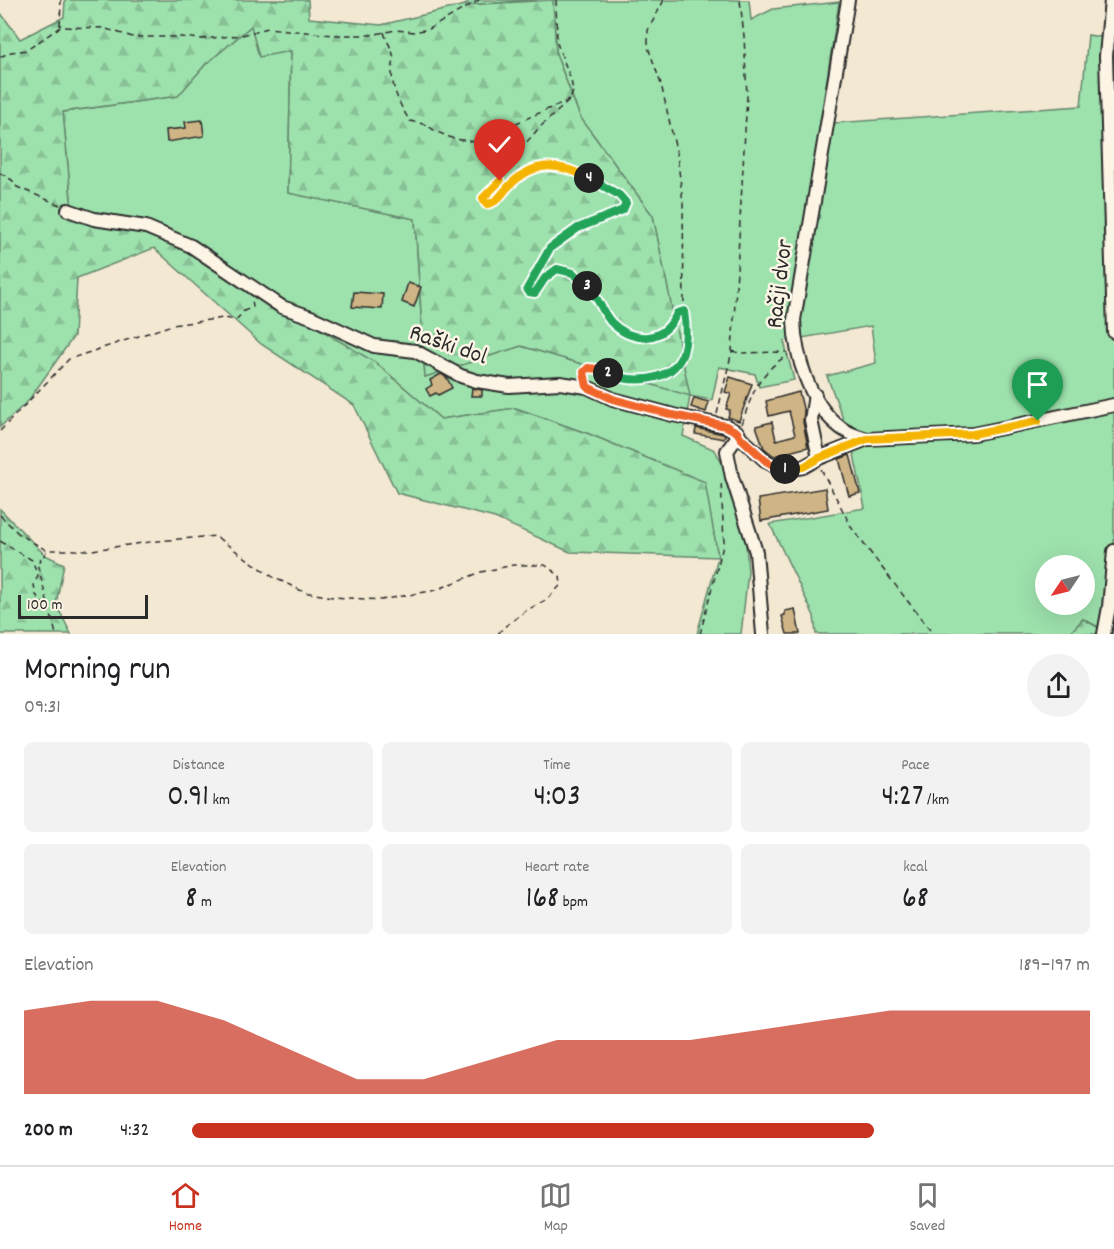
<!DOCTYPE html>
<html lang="en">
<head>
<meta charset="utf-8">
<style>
	body { margin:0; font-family:Dekko,sans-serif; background:#f2f2f2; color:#202124; height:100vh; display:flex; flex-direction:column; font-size:22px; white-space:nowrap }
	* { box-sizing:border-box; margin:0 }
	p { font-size:20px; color:#757577 }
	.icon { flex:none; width:33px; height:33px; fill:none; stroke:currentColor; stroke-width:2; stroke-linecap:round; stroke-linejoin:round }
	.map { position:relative; height:634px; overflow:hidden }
	.sheet { display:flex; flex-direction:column; background:#fff; flex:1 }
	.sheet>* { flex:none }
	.needle { width:39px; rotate:235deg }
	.tools { position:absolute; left:1035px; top:555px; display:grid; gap:12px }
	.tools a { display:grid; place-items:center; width:60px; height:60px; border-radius:50%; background:#fff; box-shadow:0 6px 24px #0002; font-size:30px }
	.scale { position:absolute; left:18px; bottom:15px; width:130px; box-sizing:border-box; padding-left:6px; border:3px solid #2b2b2b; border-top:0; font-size:16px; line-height:21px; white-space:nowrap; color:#2b2b2b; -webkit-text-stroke:4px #fcf5e5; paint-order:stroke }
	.pin { position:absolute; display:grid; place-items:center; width:51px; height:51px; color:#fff; margin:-62px -26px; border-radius:50% 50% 50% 0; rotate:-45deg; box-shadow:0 0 6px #0007 }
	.pin .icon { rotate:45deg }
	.km { position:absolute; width:30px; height:30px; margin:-15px; border-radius:50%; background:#222; color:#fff; font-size:16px; line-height:30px; text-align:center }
	.round { display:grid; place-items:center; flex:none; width:63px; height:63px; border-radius:32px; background:#f2f2f2 }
	.overview { display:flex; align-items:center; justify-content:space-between; height:102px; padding:0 24px }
	h1 { font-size:33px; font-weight:600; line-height:45px }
	.stats { display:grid; grid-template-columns:repeat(3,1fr); gap:9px; height:102px; padding:6px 24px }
	.stats div { display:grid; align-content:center; border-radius:9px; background:#f2f2f2; text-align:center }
	.stats b { font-size:30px; font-weight:600 }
	.stats small { font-size:16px; font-weight:400 }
	.stats p { font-size:16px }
	.chart { height:168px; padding:12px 24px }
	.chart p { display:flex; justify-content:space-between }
	.chart svg { width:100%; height:108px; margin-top:6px; fill:#c8321e; opacity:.7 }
	ul { padding:0 24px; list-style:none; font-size:20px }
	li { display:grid; grid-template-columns:96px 72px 1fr; align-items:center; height:45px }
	li i { height:15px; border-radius:8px; background:#c8321e }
	.dock { display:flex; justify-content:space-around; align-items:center; height:84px; border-top:2px solid #e0e0e0; background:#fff; font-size:16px; color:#757577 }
	.dock a { display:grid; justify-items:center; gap:3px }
	.dock .active { color:#c8321e }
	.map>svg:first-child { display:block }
</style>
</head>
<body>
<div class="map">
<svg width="1114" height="634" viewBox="0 0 1114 634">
	<defs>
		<pattern id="forest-firs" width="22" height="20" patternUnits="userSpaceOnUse" patternTransform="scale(1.5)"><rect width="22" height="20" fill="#9de1ad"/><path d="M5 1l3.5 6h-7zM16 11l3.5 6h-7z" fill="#87c195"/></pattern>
	</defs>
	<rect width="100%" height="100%" fill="#f3e8d2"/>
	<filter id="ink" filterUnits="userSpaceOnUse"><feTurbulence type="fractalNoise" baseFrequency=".0167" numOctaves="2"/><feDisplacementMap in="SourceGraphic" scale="12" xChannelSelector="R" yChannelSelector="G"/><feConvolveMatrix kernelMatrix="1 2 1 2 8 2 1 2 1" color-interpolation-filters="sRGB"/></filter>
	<g filter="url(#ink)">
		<g fill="#9de1ad" stroke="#64866c" stroke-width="1.5" fill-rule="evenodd">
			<polygon points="470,0 538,0 465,5"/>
			<path d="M553,0H749L751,20L773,9L839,2L820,124L1081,106L1088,35L1111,39L1114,17V629L1112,634L1083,619L1069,634H816L814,616L770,524L865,508L851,440L827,376L876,363L871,326L784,341L794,380L759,387L755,374L719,367L712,400L690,396L683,436L715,450L732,482L745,529L748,572L741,634H697L718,557L704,482L589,434L516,408L441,419L376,363L183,247L72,210L63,112L177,96L205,65L251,26L291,51L288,193L415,219L425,377L521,346L689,395L653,216L580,117L556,54ZM1046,566H1084V604H1046Z"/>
		</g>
		<g fill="url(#forest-firs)" stroke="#64866c" stroke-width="1.5">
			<polygon points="65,0 308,0 309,18 381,25 465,5 553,0 556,54 580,117 653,216 690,396 521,346 425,377 415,219 288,193 291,51 259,57 251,26 205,65 178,96 63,112 72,210 183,247 376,363 441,419 515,408 589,434 705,482 718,557 570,552 495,518 397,493 354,405 261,344 154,248 77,278 74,336 28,401 0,427 0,12 20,39 64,17"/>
			<polygon points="0,509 45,555 64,564 56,604 71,634 0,634"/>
			<polygon points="1083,619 1110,634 1069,634"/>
		</g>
		<g fill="#cfb585" stroke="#2b2b2b" stroke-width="1.5">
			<polygon points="202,120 204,136 167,142 166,130 186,128 185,122"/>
			<polygon points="408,283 421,287 414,307 402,302"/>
			<polygon points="354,292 383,294 382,309 352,307"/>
			<polygon points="441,374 447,378 452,388 438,395 436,393 430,396 426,389 432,385 430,380"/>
			<polygon points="730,377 752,384 739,421 728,417 730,410 726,409 731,394 725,392"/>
			<polygon points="472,388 482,390 482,396 471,396"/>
			<polygon points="799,392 804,412 803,422 808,447 774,456 764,448 756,426 772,422 776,440 795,435 789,411 769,416 766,401"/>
			<polygon points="694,398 709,402 706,412 691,407"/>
			<polygon points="696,428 723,434 725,435 724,439 695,434"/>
			<polygon points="850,455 860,493 849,496 839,459"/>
			<polygon points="825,488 828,509 761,521 758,499"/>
			<polygon points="795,609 800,634 787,634 782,616 785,615 785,611"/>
		</g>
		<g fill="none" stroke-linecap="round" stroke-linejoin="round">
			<g stroke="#2b2b2b" stroke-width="16">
				<g id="minor">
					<path d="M848,0L794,320C795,356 810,405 841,428C849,434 858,436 867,439L973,434L1114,405"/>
					<polyline points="1111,0 1106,56 1114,332"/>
					<polyline points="68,210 94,219 146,227 191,246 282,307 311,317 374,346 415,351 461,376 477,381 509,386 560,383 587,387 613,399 673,415 726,426 737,432 741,438"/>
					<polyline points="815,395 811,420 819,458"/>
					<polyline points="763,634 756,552 732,477 727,451 735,440 741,438 766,461 778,468 791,469 803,467 819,458 867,439"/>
					<polyline points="1104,634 1109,607 1114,551"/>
				</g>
			</g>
			<g stroke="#2b2b2b" stroke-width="1.5" stroke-dasharray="6 4.5" stroke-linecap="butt">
				<path d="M556,0L557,43L571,80L573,91L570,100L539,128L517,153L500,181L483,198L486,204H492C503,197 511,184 523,176C530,171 539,166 548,165C567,164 614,189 626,203L623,210C599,219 571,229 551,247C541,257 532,276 527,289L529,292L535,293L545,278L557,269C572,273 586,281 596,294C602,301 604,311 609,319C617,330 641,342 655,337C666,333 673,322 677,313L684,311C691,361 668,392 615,376C605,373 598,369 588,368L584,372V375"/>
				<polyline points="664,0 648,30 648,47 661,84 677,155 683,202 684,309"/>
				<polyline points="60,26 61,0"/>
				<path d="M384,32C386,40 391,47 393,54C395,61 392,66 392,73C392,89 401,108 410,121L427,125L435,131L454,139L477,142L490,140L514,124L569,100"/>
				<polyline points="0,57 11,52 27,50 60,27 103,28 133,37 181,37 202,39 242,35 268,28 333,35 370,35 396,30 414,32 429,29 479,0"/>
				<polyline points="0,173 12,180 17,187 60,205"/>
				<polyline points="732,351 739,353 787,352"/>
				<polyline points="717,414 732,351 739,238 747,96 744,36 740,0"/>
				<path d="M742,424C751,395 760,371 788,355"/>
				<polyline points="0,431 69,359 172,325 224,318 236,320 244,311 253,307 252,299"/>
				<polyline points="821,469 853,530 933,634"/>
				<polyline points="0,515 19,534 46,550 92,550 157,541 215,536 273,577 304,592 333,597 381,600 436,590 481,572 513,565 545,565 560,576 561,585 546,600 527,610 503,628 498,634"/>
				<polyline points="0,541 32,560 38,575 34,585 36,595 44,605 52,607"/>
				<polyline points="46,551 45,555 40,557 41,561 37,563 56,634"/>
				<polyline points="700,634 724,542 721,481"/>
			</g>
			<use href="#minor" stroke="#fcf5e5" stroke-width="12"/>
		</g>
	</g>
	<g fill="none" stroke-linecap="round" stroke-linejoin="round" filter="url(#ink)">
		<g stroke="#fff" stroke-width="12">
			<polyline id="split-1" points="785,469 803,467 819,458 867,439 973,434 1038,421"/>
		</g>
		<g stroke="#fff" stroke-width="12">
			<polyline id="split-2" points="608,373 598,369 588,368 584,372 587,387 613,399 673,415 726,426 737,432 741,438 766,461 778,468 785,469"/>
		</g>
		<g stroke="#fff" stroke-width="12">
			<path id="split-3" d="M587,286C599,297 601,311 611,322C633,344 664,343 677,313L684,311C686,324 687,340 683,353C672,383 632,384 608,373"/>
		</g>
		<g stroke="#fff" stroke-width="12">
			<polyline id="split-4" points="587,286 573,273 557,269 545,278 535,293 529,292 527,289 550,248 578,228 623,210 626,203 619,195 589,178"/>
		</g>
		<g stroke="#fff" stroke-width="12">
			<path id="split-5" d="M500,181L483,198L486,204C496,204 501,195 507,188C533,160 557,162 589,178"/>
		</g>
		<use href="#split-1" stroke="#f5b400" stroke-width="8"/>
		<use href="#split-2" stroke="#f0652b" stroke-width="8"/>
		<use href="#split-3" stroke="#22a559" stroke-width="8"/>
		<use href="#split-4" stroke="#22a559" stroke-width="8"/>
		<use href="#split-5" stroke="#f5b400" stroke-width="8"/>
	</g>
	<g text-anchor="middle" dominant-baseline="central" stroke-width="5" stroke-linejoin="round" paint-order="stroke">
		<g font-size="24" fill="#2b2b2b" stroke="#fcf5e5">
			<text transform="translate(781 284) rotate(-83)">Račji dvor</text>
			<text transform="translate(448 346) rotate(19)">Raški dol</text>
		</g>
	</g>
</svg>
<div class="tools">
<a><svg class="needle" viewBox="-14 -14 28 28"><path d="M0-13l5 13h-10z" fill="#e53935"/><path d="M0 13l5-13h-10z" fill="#757577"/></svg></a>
</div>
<div class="scale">100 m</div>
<div class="pin" style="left:1038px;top:421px;background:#1e9e55"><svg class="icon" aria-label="arrive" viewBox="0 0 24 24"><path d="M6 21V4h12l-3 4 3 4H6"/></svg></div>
<div class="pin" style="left:500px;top:181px;background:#d93025"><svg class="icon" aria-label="check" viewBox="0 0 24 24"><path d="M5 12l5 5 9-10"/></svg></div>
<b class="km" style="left:785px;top:469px">1</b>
<b class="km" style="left:608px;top:373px">2</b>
<b class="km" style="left:587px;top:286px">3</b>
<b class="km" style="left:589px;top:178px">4</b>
</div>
<section class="sheet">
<div class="overview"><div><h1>Morning run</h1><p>09:31</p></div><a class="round"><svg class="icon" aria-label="share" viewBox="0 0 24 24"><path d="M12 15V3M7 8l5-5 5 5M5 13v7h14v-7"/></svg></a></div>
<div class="stats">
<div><p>Distance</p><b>0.91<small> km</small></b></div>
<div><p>Time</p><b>4:03</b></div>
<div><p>Pace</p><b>4:27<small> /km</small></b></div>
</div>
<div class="stats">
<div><p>Elevation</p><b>8<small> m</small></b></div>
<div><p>Heart rate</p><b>168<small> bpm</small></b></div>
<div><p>kcal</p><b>68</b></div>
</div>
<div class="chart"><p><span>Elevation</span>189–197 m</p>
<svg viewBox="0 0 160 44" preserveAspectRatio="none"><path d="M0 44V10L10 6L20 6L30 14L40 26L50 38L60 38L70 30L80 22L90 22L100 22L110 18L120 14L130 10L140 10L150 10L160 10V44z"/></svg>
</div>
<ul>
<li><b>200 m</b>4:32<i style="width:76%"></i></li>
</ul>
</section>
<nav class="dock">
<a class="active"><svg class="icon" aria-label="home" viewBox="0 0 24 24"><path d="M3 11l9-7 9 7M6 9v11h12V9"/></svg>Home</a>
<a><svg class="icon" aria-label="map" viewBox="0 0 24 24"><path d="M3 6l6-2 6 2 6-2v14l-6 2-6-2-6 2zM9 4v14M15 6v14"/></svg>Map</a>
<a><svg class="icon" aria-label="saved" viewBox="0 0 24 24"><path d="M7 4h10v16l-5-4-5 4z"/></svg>Saved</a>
</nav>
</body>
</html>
